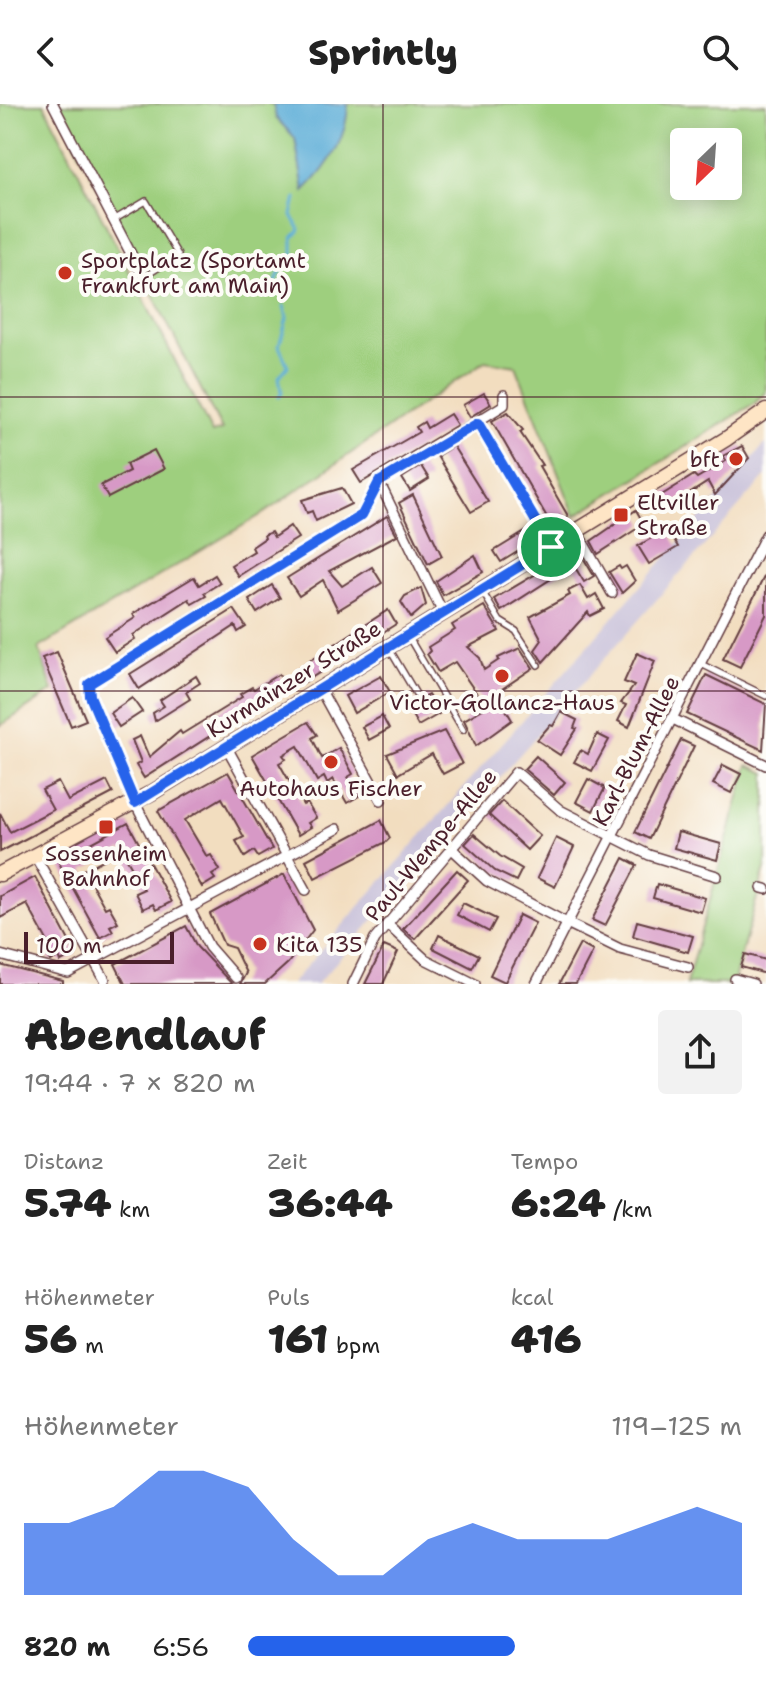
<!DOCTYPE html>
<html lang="de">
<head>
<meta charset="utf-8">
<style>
	body { margin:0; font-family:"Shantell Sans",sans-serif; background:#f2f2f2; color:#222; height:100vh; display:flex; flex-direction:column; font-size:30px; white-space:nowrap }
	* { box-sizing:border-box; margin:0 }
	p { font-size:26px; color:#767676 }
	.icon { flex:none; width:44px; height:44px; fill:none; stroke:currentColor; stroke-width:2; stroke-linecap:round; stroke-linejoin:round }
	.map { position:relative; height:880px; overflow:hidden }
	.sheet { display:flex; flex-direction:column; background:#fff; flex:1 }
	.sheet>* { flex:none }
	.needle { width:52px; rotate:205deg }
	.tools { position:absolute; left:670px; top:24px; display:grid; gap:16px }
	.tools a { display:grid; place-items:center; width:72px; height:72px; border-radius:8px; background:#fff; box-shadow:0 4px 20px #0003; font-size:40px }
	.scale { position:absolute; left:24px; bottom:20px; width:150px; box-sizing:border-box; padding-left:8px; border:4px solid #4a1f2b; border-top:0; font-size:22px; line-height:28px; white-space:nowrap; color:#4a1f2b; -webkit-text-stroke:6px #fdfcf7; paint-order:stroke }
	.pin { position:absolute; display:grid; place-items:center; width:68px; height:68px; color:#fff; margin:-34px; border:4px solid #fff; border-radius:50%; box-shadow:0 2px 8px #0007 }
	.round { display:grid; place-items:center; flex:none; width:84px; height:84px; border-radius:8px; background:#f2f2f2 }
	.head { display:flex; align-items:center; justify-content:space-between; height:136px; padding:0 24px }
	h1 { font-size:44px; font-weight:800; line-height:60px }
	.metrics { display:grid; grid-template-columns:repeat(3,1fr); gap:12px; height:136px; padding:8px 24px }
	.metrics div { display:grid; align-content:center }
	.metrics b { font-size:40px; font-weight:800 }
	.metrics small { font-size:22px; font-weight:400 }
	.metrics p { font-size:22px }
	.chart { height:224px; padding:16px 24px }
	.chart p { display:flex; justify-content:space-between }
	.chart svg { width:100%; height:144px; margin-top:8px; fill:#2563eb; opacity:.7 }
	ul { padding:0 24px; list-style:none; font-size:26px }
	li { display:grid; grid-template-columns:128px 96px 1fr; align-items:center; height:60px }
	li i { height:20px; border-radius:10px; background:#2563eb }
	header { display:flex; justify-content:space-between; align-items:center; height:104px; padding:0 24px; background:#fff; font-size:36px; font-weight:800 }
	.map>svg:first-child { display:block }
</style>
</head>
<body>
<header><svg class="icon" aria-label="back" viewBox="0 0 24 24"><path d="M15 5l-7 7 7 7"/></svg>Sprintly<svg class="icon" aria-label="search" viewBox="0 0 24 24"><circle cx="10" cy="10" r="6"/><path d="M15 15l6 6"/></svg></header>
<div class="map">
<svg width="766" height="880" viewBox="0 0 766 880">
	<rect width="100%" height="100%" fill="#fdfcf7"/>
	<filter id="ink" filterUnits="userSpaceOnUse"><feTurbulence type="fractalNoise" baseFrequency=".0125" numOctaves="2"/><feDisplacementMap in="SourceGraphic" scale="16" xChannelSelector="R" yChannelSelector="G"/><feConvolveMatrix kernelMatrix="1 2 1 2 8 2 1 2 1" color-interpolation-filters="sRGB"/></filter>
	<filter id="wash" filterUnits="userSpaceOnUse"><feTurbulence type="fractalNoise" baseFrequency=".006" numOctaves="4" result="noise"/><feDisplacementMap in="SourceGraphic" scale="32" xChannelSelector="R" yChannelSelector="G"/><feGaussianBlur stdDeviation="1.8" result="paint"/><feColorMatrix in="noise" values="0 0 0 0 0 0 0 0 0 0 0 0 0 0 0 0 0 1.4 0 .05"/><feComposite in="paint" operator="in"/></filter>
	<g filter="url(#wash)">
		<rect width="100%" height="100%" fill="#f2ddbf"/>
		<polygon fill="#c7c0d9" points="766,339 766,372 317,880 291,880"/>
		<g fill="#9ecf7e" stroke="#747754" stroke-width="2" fill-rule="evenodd">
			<path d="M0,0H44L212,329L222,326L55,0H766V288L755,299L575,412L516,262L485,257L264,409L39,544L53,587L0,622ZM684,38H728V82H684Z"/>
			<polygon points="748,661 766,669 766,761 733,880 686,880"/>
		</g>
		<path fill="#5daed8" stroke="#546682" stroke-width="2" d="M273,0H348C347,35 328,64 304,87L295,34L276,14Z"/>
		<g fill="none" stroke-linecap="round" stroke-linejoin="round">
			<g stroke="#5daed8" stroke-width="3">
				<path d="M277,191C271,177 284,161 293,151V134L300,126L292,111L296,94"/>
				<polyline points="279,293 282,289 279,273 288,262 279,242 287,214 284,202"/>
			</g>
		</g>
		<g id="blocks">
			<g fill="#d799c6">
				<polygon points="484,289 491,300 470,313 463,301"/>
				<polygon points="508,308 523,326 520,328 542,361 539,362 568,412 552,422 492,317"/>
				<polygon points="450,310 457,321 361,379 353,366 419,328 416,323 424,318 427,324"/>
				<polygon points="453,342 488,398 471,408 437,352"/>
				<polygon points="742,342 749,354 715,391 708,378 664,406 657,394 694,371 697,374 726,357 723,352"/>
				<polygon points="154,346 164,365 108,394 101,381 129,367 126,360"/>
				<polygon points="421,362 429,375 410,387 402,374"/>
				<polygon points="342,384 351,400 316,417 312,407 307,409 302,396"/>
				<polygon points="413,391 442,452 428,460 399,399"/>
				<polygon points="636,406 644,420 598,450 591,437"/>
				<polygon points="387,412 397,431 329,467 342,482 372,463 382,479 338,506 323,476 299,492 287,474"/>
				<polygon points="290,422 298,434 238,472 231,461 254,447 252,443 265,434 264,431 271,428 274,433"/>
				<polygon points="667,425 678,443 649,460 638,442"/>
				<polygon points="528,426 535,437 501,458 494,447"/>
				<polygon points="578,445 594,472 584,478 576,465 562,468 501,507 494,495"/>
				<polygon points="475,451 483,468 443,491 436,477"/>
				<polygon points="619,462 621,465 626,462 635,477 622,489 609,468"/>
				<polygon points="766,469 766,511 740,563 723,555"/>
				<polygon points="215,471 220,479 204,489 206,492 192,500 189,495 133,531 135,535 115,548 105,533 135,514 133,510 194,473 199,481"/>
				<polygon points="272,481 280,494 257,509 249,496"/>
				<polygon points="580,481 588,495 596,490 604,505 590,512 588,508 543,558 535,546 542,536 530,513 570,491 568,487"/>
				<polygon points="421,484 426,501 411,514 401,498 405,492"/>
				<polygon points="484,502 499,527 468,543 480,554 484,566 499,556 498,554 520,544 533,564 496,589 512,616 476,642 464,616 486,603 455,558 438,568 427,550 430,547 428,543 455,526 452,521"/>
				<polygon points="234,505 246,523 238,528 235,522 139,585 130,570"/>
				<polygon points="388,506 396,520 303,579 295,566"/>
				<polygon points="57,548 86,616 71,622 42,554"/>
				<polygon points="637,549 655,557 629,623 618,617 626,601 621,599 634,582 624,578"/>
				<polygon points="279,570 287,583 144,674 136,661 141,658 132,636 140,632 149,653 180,627 182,630 242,593 240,590 252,583 254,585"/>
				<polygon points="706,571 766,600 763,646 687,610"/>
				<polygon points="196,572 200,579 186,588 190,595 155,617 153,609 164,602 160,596"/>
				<polygon points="381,572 390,588 354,609 345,592"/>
				<polygon points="428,591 439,610 418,622 407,602"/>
				<polygon points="132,594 142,608 119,623 110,609"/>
				<polygon points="561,608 577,616 574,624 577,625 560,651 537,636 550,621 553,622"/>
				<polygon points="382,612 389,625 369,636 362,623"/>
				<polygon points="308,618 317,631 312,634 322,654 339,644 353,670 348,673 359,692 347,699 333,675 327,679 324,673 317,677 298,642 283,651 286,655 279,659 303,701 307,699 316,714 308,719 311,723 298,731 252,651"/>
				<polygon points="444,627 462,660 443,670 432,650 398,670 387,650"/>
				<polygon points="597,630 609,636 592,667 574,658 581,646 588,650"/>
				<polygon points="681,636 694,642 649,735 635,728"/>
				<polygon points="536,652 565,678 554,691 524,665"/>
				<polygon points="723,661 741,670 731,689 713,680"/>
				<polygon points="228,668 272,745 258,753 254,747 245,753 236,737 244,733 222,694 185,716 207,753 211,751 220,766 212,771 215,775 202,783 158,707"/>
				<polygon points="588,675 605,684 593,707 576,698"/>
				<polygon points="107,677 113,689 0,748 0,709 10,728 53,706 42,686 58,678 68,697"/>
				<polygon points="502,697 540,732 527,746 489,711"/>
				<polygon points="381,716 390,734 386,738 315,774 306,756"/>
				<polygon points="128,719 171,798 156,806 153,800 143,805 135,789 144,785 122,746 84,766 105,804 109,802 118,818 110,822 113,827 100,834 58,757"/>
				<polygon points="678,728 721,740 717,756 674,744"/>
				<polygon points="474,730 500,752 522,765 516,777 495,767 465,740"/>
				<polygon points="556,734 574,743 555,783 537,774"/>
				<polygon points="624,754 637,761 605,822 592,816"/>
				<polygon points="457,766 468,776 415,835 403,825"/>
				<polygon points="284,770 313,826 288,859 265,880 240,880 246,869 234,844 224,841 210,810"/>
				<polygon points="35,773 76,850 61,858 59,853 51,857 42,841 48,838 27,800 0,814 0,792"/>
				<polygon points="657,780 705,794 701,808 653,794"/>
				<polygon points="463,799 496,815 489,828 457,811"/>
				<polygon points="519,811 535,819 505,878 490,871"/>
				<polygon points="637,817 693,832 688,848 633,832"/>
				<polygon points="186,822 197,843 232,880 125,880 115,860"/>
				<polygon points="439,831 479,851 472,864 433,844"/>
				<polygon points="580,840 593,847 576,880 559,880"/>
				<polygon points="384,842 398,848 383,880 365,880"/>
				<polygon points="745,850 766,856 766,870 741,863"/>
				<polygon points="0,861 63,877 63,880 0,880"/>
			</g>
		</g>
	</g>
	<g filter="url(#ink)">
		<use href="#blocks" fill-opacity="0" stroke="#633c41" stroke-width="2"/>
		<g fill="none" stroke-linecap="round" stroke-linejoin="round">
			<g stroke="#633c41" stroke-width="8">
				<g id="service">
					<polyline points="112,117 146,97 178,151 144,173"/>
					<polyline points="482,487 500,517 516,527 538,561"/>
					<polyline points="408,532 463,626"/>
					<polyline points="390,546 416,590"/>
					<polyline points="701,560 766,592"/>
				</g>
			</g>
			<g stroke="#633c41" stroke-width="12">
				<g id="minor">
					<polyline points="53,0 143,173"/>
					<polyline points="478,319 551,443"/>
					<polyline points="379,378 443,509"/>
					<polyline points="577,428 612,489"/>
					<polyline points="320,585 381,696"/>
					<polyline points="673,615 766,661"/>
					<polyline points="226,642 306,786"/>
					<polyline points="451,744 487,777 567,819 620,845 688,863"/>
					<polyline points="35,752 105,876"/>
					<polyline points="762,784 766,785"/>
					<polyline points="387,820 425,855 475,880"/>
					<polyline points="0,851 68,869 337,725"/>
					<polyline points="236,874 209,843 135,699 90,592 89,580 362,411 379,378 504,301 504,291"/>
					<polyline points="735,875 753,880"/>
					<polyline points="353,880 375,835 516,668 560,706 649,751 717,772"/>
					<polyline points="536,880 766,431"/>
				</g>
			</g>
			<g stroke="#633c41" stroke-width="17">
				<polyline id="secondary" points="0,770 153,688 726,335 766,307"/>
			</g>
			<use href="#service" stroke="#fff" stroke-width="5"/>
			<use href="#minor" stroke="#fff" stroke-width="9"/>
			<use href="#secondary" stroke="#fee5c5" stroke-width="14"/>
		</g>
	</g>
	<g fill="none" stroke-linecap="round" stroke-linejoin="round" filter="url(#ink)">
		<g stroke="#fff" stroke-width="16">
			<polygon id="route" points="478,319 551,443 135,699 90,592 89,580 362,411 379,378"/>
		</g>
		<use href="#route" stroke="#2563eb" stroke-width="10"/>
	</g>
	<path fill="none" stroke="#4a1f2b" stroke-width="2" stroke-opacity="0.55" d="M383,0V880M0,293H766M0,587H766"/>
	<g fill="#c8321e" stroke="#fdfcf7" stroke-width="3">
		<circle cx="65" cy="169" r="8"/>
		<circle cx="736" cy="355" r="8"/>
		<rect x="613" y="403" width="16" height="16" rx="4"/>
		<circle cx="502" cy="572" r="8"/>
		<circle cx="331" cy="658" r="8"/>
		<rect x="98" y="715" width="16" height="16" rx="4"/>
		<circle cx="260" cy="840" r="8"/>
	</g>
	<g text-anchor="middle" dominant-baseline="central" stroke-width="8" stroke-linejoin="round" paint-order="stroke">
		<g font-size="22" fill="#4a1f2b" stroke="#fdfcf7" text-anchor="start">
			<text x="81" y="156">Sportplatz (Sportamt<tspan x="81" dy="25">Frankfurt am Main)</tspan></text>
			<text x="720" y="355" text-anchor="end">bft</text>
			<text x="637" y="398">Eltviller<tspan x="637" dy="25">Straße</tspan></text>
			<text x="502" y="598" text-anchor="middle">Victor-Gollancz-Haus</text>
			<text x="331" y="684" text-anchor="middle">Autohaus Fischer</text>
			<text x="106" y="749" text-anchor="middle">Sossenheim<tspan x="106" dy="25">Bahnhof</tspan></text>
			<text x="276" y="840">Kita 135</text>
		</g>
		<g font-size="22" fill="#4a1f2b" stroke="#fdfcf7">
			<text transform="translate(294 575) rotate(-32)">Kurmainzer Straße</text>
			<text transform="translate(636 647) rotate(-63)">Karl-Blum-Allee</text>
			<text transform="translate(431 741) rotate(-50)">Paul-Wempe-Allee</text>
		</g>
	</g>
</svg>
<div class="tools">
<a><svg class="needle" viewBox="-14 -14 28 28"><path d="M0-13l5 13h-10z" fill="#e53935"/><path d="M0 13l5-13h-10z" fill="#767676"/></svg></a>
</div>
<div class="scale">100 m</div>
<div class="pin" style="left:551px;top:443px;background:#1e9e55"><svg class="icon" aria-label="arrive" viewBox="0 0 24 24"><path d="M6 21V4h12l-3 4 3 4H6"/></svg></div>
</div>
<section class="sheet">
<div class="head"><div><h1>Abendlauf</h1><p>19:44 · 7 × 820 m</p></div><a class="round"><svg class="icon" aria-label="share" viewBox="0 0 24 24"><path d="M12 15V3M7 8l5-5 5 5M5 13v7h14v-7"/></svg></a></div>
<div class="metrics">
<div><p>Distanz</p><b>5.74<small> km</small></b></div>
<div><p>Zeit</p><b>36:44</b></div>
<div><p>Tempo</p><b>6:24<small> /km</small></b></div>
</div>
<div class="metrics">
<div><p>Höhenmeter</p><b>56<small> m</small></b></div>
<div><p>Puls</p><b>161<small> bpm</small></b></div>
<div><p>kcal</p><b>416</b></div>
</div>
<div class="chart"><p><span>Höhenmeter</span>119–125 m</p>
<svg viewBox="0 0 160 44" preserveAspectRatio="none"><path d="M0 44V22L10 22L20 17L30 6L40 6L50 11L60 27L70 38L80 38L90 27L100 22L110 27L120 27L130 27L140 22L150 17L160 22V44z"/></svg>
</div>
<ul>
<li><b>820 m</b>6:56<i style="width:54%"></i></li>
</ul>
</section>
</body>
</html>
